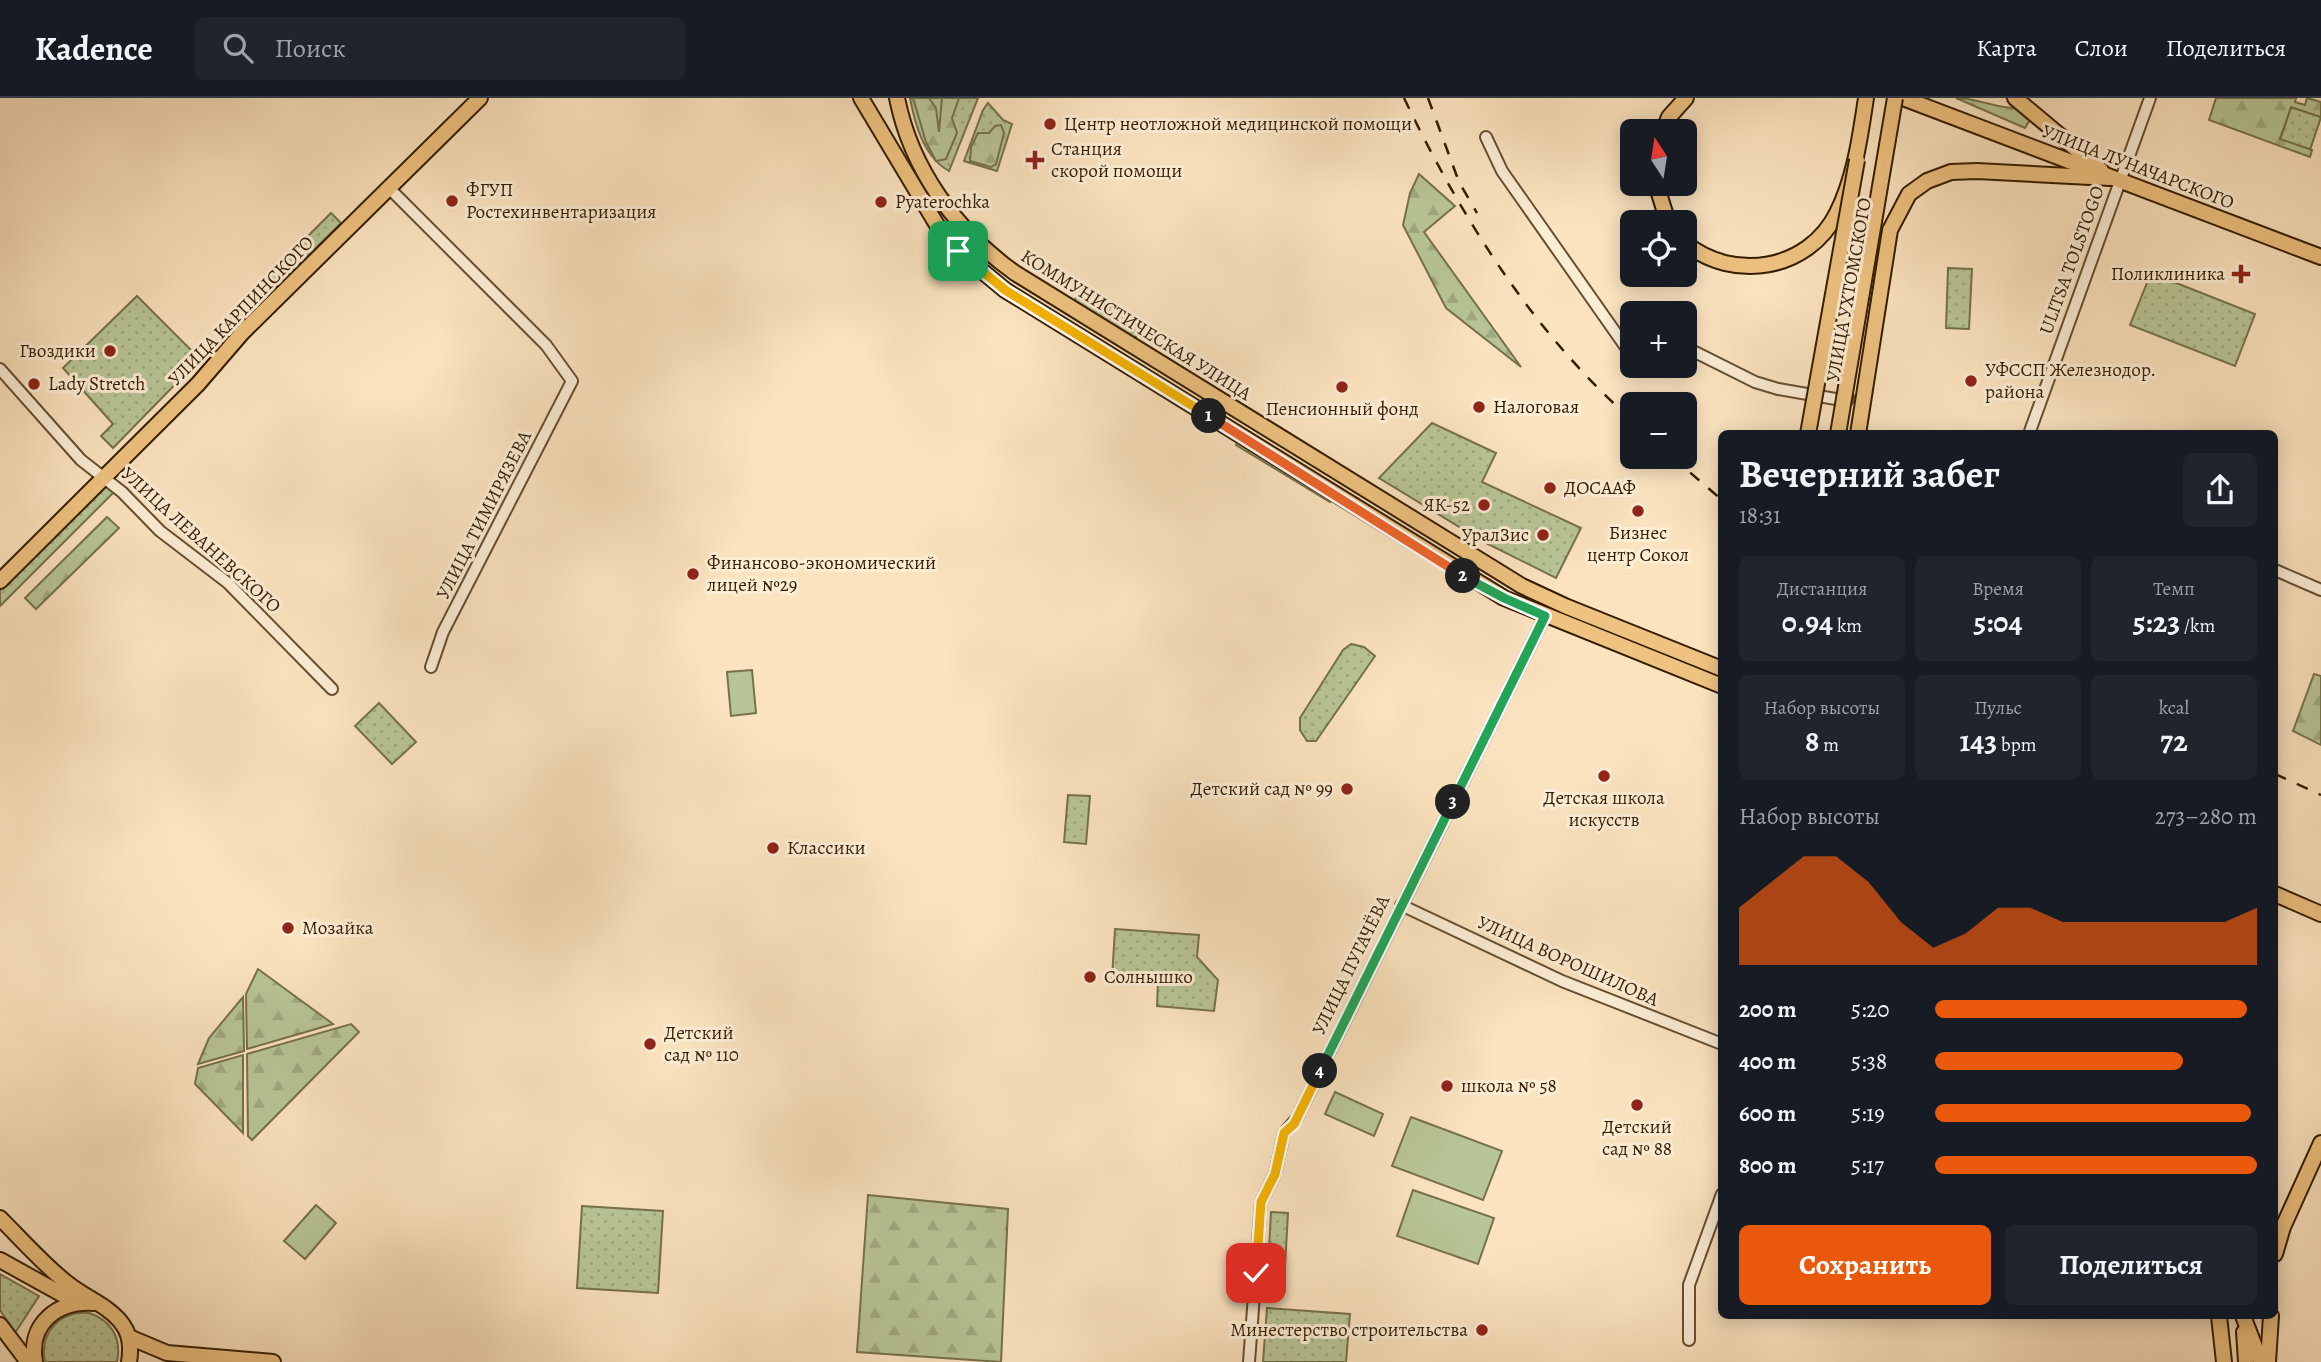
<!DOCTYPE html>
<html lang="ru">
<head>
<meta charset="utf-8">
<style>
	body { margin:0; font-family:Alegreya,serif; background:#20242c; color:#f1f3f6; height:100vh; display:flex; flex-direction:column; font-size:26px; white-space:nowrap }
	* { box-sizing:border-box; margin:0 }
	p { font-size:23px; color:#9ea1a6 }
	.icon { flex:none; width:38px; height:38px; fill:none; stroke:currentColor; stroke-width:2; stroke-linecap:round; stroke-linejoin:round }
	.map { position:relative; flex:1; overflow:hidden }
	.panel { position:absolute; left:1718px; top:332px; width:560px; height:889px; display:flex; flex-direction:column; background:#171b24; border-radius:10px; box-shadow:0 4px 18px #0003 }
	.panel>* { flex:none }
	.needle { width:46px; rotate:348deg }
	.tools { position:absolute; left:1620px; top:21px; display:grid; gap:14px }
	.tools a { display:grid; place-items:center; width:77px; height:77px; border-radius:10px; background:#171b24; box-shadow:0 4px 18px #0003; font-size:35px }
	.pin { position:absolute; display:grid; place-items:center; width:60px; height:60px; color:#fff; margin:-30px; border-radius:14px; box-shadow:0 4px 10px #0006 }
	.km { position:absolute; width:35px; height:35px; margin:-18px; border-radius:50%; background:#222; color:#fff; font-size:19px; line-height:35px; text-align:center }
	.round { display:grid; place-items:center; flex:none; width:74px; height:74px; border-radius:10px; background:#20242c }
	.summary { display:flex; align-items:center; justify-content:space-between; height:119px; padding:0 21px }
	h1 { font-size:38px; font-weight:700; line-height:52px }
	.figures { display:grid; grid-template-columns:repeat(3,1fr); gap:10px; height:119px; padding:7px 21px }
	.figures div { display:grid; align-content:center; border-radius:10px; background:#20242c; text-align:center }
	.figures b { font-size:30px; font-weight:700 }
	.figures small { font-size:19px; font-weight:400 }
	.figures p { font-size:19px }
	.chart { height:196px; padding:14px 21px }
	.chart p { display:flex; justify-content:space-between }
	.chart svg { width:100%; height:126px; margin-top:7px; fill:#ea580c; opacity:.7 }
	.primary-button { display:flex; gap:14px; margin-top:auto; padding:14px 21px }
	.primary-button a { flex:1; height:80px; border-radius:10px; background:#ea580c; color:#fff; font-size:28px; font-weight:700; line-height:80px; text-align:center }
	.primary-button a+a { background:#20242c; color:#f1f3f6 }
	ul { padding:0 21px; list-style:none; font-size:23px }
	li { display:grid; grid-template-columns:112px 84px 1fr; align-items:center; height:52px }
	li i { height:18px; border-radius:9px; background:#ea580c }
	header { display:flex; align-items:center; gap:42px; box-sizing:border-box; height:98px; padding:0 35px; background:#171b24; border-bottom:2px solid #363941 }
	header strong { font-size:33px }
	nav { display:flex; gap:38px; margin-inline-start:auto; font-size:24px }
	.search { width:490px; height:63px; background:#20242c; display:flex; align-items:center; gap:18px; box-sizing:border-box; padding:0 24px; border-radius:10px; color:#9ea1a6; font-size:26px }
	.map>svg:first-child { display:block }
</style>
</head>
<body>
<header>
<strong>Kadence</strong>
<div class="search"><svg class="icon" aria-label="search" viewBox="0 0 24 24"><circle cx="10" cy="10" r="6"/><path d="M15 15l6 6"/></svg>Поиск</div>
<nav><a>Карта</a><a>Слои</a><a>Поделиться</a></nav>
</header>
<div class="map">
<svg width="2321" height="1264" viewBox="0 0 2321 1264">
	<defs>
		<pattern id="green-dots" width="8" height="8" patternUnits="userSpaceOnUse" patternTransform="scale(1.75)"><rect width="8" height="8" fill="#b8c596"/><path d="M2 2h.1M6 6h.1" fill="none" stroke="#9fa980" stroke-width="1.8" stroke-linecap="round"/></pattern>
		<pattern id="forest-firs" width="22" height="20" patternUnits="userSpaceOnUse" patternTransform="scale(1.75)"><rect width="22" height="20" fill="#b8c596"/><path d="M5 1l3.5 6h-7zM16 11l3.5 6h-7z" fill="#9fa980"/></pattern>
	</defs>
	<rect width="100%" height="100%" fill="#fbe3bf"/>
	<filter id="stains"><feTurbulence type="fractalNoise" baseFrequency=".00286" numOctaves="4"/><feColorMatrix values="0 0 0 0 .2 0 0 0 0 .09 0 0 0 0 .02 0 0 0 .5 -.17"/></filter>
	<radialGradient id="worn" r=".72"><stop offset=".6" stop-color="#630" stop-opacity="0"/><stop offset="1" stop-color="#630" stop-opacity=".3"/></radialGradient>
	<g fill="url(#green-dots)" stroke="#76714b" stroke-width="2">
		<path d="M910,0H978L949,73C924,59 915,27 910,0Z"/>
		<polygon points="988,5 1003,22 1012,26 997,73 964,63 983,12"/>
		<polygon points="2291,9 2321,19 2310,52 2280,42"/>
		<polygon points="331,115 341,125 241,225 228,218"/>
		<polygon points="1948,170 1972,171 1969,231 1946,230"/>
		<polygon points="2151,175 2255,216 2235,268 2130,227"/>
		<polygon points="1082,191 1142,228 1135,240 1074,203"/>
		<polygon points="137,198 197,258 195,266 113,350 101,338 113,326 63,270"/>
		<polygon points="1432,325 1496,355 1482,384 1581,430 1556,480 1484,444 1379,380"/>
		<polygon points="1242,335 1335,394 1330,404 1236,347"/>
		<polygon points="106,388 114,394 0,508 0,492"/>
		<polygon points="1351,546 1364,549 1375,558 1316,643 1307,643 1300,632 1300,620 1343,552"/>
		<polygon points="379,605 416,644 392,666 355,628"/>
		<polygon points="1068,697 1090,698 1086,746 1064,744"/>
		<polygon points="1115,831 1199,837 1197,859 1218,882 1214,913 1157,908 1158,883 1112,880"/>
		<polygon points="582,1108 663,1113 658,1195 577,1190"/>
		<polygon points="1271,1114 1288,1115 1285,1169 1268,1168"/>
		<polygon points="0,1176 39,1198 15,1235 0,1212"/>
		<polygon points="1267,1210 1350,1216 1346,1264 1263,1264"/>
		<path d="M89,1215C111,1222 122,1240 117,1264H45C39,1235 59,1213 89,1215Z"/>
	</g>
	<g fill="url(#forest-firs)" stroke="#76714b" stroke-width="2">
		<polygon points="913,0 929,0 936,10 939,34 942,0 959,0 952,20 957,35 946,61 936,63 926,44"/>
		<path d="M1956,0C1979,0 1996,11 2018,10L2030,22L2025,30Z"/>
		<polygon points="2216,0 2296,0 2295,4 2305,7 2307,0 2321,4 2321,19 2291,9 2280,41 2312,52 2310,59 2209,22"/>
		<polygon points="1001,27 1004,35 996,66 991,69 970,63 971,49 978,35 989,35 995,28"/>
		<polygon points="1419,76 1455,108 1424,134 1521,269 1446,210 1403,127 1410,95"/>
		<polygon points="107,419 119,430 36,511 25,500"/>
		<polygon points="2314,576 2321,578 2321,647 2293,633"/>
		<polygon points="258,871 333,926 247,951 246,896"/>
		<polygon points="243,899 244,953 198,966 209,940"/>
		<polygon points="351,926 359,934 252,1042 248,1038 247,956"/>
		<polygon points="243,957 243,1035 195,986 198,970"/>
		<polygon points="868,1097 1008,1111 1001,1264 857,1254"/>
	</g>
	<g fill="#b8c596" stroke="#76714b" stroke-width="2">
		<polygon points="752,572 756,615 731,618 727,574"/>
		<polygon points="1335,994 1383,1016 1374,1038 1325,1016"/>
		<polygon points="1411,1019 1502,1053 1483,1102 1392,1068"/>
		<polygon points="1413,1092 1494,1120 1478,1166 1397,1138"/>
		<polygon points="316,1107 336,1125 305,1161 284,1143"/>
	</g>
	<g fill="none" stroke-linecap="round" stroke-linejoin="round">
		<g stroke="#664e30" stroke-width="14">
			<g id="minor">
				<polyline points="1486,39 1502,73 1625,248 1633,252"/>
				<polyline points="389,90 546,247 572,283 443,534 431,569"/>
				<polyline points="1685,249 1755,284 1778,291 1847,303 1848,299"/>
				<polyline points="0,271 81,362 122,394 160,433 228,485 332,591"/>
				<polyline points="2029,336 2150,0"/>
				<polyline points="2275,472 2321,492"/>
				<polyline points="1401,807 1562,883 1722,946"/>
				<polyline points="1689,1242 1689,1187 1722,1096"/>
				<polyline points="1249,1264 1261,1104 1275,1076 1284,1035 1297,1020 1545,518"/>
			</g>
		</g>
		<g stroke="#351d00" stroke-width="18">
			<g id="major">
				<polyline points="861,0 937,127 958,153 1005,192 1504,500 1722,588"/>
				<path d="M897,0C911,71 956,133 1015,175L1522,488L1565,508L1722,571"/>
				<polyline points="1903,0 2321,159"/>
				<polyline points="2015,0 2101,72"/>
				<polyline points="1663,33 1669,19 1686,0"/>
				<polyline points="1656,86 1668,124"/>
				<path d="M1685,145C1733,184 1808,173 1837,115C1855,79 1860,39 1866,0"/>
				<polyline points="1858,336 1890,132 1909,96 1927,83 1951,74 1977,73 2110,80"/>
				<polyline points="0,483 198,286 242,235 480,0"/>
				<polyline points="2275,796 2321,816"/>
				<path d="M0,1120C22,1142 43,1166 67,1185C85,1200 110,1208 123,1227C131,1238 131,1252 129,1264"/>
				<polyline points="2275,1156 2283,1129 2321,1045"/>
				<polyline points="0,1162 76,1204"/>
				<polyline points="2219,1218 2224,1264"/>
				<polyline points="2243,1218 2261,1264"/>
				<polyline points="0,1227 28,1264"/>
				<polyline points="2244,1234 2246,1264"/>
				<polyline points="129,1239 167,1255 273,1264"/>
				<path d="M35,1264C28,1226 57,1203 93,1205"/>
				<polyline points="2268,1264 2271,1218"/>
			</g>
		</g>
		<use href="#minor" stroke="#fcedd5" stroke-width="10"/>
		<use href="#major" stroke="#eec280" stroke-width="14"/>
		<g stroke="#351d00" stroke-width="2.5" stroke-dasharray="12 12" stroke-linecap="butt">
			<path d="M1404,0C1461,119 1533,235 1633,323"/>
			<polyline points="1428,0 1459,84 1477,115"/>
			<polyline points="1672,359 1722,402"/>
			<polyline points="2275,676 2321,697"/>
		</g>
		<g stroke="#351d00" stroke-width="18" stroke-linecap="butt">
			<g id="major-bridge">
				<polyline points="1808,336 1857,62"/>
				<polyline points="1838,336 1895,0"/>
			</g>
		</g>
		<use href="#major-bridge" stroke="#eec280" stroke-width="14"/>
	</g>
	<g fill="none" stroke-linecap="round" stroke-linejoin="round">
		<g stroke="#fff" stroke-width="14">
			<polyline id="split-1" points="958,153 1005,192 1209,318"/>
		</g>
		<g stroke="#fff" stroke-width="14">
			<polyline id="split-2" points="1209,318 1463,478"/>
		</g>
		<g stroke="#fff" stroke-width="14">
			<polyline id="split-3" points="1453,704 1545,518 1504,500 1463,478"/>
		</g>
		<g stroke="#fff" stroke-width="14">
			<polyline id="split-4" points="1320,973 1453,704"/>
		</g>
		<g stroke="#fff" stroke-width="14">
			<polyline id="split-5" points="1256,1175 1261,1104 1275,1076 1284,1035 1294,1026 1320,973"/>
		</g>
		<use href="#split-1" stroke="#f5b400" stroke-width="9"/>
		<use href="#split-2" stroke="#f0652b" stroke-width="9"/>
		<use href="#split-3" stroke="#22a559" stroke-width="9"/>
		<use href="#split-4" stroke="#22a559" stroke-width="9"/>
		<use href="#split-5" stroke="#f5b400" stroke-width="9"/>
	</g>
	<g fill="#8f2418" stroke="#fcedd5" stroke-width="2.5">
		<circle cx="1050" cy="26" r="7"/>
		<path d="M1031.5 51.5h7v7h7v7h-7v7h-7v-7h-7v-7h7z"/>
		<circle cx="452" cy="103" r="7"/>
		<circle cx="881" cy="104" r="7"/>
		<path d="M2237.5 165.5h7v7h7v7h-7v7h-7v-7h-7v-7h7z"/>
		<circle cx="110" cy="253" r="7"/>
		<circle cx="1971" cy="283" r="7"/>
		<circle cx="34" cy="286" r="7"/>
		<circle cx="1342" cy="289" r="7"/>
		<circle cx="1479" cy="309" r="7"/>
		<circle cx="1550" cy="390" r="7"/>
		<circle cx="1484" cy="407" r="7"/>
		<circle cx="1638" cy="413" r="7"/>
		<circle cx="1543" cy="437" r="7"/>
		<circle cx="693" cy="476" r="7"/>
		<circle cx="1604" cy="678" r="7"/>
		<circle cx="1347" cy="691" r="7"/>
		<circle cx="773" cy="750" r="7"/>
		<circle cx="288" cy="830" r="7"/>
		<circle cx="1090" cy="879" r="7"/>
		<circle cx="650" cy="946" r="7"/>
		<circle cx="1447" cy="988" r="7"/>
		<circle cx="1637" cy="1007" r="7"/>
		<circle cx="1482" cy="1232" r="7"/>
	</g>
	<g text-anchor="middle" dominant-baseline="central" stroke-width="6" stroke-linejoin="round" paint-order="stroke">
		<g font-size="19" fill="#351d00" stroke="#fcedd5" text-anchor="start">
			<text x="1064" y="26">Центр неотложной медицинской помощи</text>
			<text x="1051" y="51">Станция<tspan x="1051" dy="22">скорой помощи</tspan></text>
			<text x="466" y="92">ФГУП<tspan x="466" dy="22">Ростехинвентаризация</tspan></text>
			<text x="895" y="104">Pyaterochka</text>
			<text x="2225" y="176" text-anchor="end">Поликлиника</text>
			<text x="96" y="253" text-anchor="end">Гвоздики</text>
			<text x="1985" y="272">УФССП Железнодор.<tspan x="1985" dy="22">района</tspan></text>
			<text x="48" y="286">Lady Stretch</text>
			<text x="1493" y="309">Налоговая</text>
			<text x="1342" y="311" text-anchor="middle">Пенсионный фонд</text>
			<text x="1564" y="390">ДОСААФ</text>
			<text x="1470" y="407" text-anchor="end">ЯК-52</text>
			<text x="1638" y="435" text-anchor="middle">Бизнес<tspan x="1638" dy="22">центр Сокол</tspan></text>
			<text x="1529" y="437" text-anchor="end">УралЗис</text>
			<text x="707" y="465">Финансово-экономический<tspan x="707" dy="22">лицей №29</tspan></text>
			<text x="1333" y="691" text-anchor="end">Детский сад № 99</text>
			<text x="1604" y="700" text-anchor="middle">Детская школа<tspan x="1604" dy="22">искусств</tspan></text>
			<text x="787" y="750">Классики</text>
			<text x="302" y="830">Мозайка</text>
			<text x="1104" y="879">Солнышко</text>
			<text x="664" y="935">Детский<tspan x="664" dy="22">сад № 110</tspan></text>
			<text x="1461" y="988">школа № 58</text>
			<text x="1637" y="1029" text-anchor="middle">Детский<tspan x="1637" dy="22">сад № 88</tspan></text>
			<text x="1468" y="1232" text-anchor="end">Минестерство строительства</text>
		</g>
		<g font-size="19" fill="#351d00" stroke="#fcedd5">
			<text transform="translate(2138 69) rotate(21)">УЛИЦА ЛУНАЧАРСКОГО</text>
			<text transform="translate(2072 162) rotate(-70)">ULITSA TOLSTOGO</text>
			<text transform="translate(1849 192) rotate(-80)">УЛИЦА УХТОМСКОГО</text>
			<text transform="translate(241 213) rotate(-46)">УЛИЦА КАРПИНСКОГО</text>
			<text transform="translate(1136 227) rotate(32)">КОММУНИСТИЧЕСКАЯ УЛИЦА</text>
			<text transform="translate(484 417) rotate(-63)">УЛИЦА ТИМИРЯЗЕВА</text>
			<text transform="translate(201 442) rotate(42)">УЛИЦА ЛЕВАНЕВСКОГО</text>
			<text transform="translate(1568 863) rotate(24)">УЛИЦА ВОРОШИЛОВА</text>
			<text transform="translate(1351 867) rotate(-64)">УЛИЦА ПУГАЧЁВА</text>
		</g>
	</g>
	<rect width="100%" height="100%" filter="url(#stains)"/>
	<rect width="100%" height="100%" fill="url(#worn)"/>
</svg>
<div class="tools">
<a><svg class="needle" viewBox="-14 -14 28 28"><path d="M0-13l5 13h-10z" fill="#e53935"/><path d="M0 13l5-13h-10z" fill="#9ea1a6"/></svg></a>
<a><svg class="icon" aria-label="locate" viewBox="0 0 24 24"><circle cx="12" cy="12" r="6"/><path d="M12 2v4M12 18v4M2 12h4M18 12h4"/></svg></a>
<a>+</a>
<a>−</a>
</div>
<div class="pin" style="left:958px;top:153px;background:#1e9e55"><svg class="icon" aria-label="arrive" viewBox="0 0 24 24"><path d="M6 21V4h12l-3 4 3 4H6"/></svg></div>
<div class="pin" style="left:1256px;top:1175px;background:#d93025"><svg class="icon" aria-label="check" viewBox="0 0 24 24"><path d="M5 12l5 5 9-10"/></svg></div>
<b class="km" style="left:1209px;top:318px">1</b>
<b class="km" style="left:1463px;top:478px">2</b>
<b class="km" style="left:1453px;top:704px">3</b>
<b class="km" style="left:1320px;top:973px">4</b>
<section class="panel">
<div class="summary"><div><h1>Вечерний забег</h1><p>18:31</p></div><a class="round"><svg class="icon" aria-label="share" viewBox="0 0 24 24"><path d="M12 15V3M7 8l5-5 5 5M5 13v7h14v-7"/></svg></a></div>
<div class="figures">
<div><p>Дистанция</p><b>0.94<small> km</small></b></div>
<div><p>Время</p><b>5:04</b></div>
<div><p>Темп</p><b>5:23<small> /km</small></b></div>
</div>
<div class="figures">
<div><p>Набор высоты</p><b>8<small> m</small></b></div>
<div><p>Пульс</p><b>143<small> bpm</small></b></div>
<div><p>kcal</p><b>72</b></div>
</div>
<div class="chart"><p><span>Набор высоты</span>273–280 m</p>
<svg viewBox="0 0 160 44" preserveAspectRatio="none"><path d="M0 44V24L10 15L20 6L30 6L40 15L50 29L60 38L70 33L80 24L90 24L100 29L110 29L120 29L130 29L140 29L150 29L160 24V44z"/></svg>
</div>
<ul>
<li><b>200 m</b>5:20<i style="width:97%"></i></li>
<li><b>400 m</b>5:38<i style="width:77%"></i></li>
<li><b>600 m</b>5:19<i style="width:98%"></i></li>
<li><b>800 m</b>5:17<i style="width:100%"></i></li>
</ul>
<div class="primary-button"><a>Сохранить</a><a>Поделиться</a></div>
</section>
</div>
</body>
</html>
